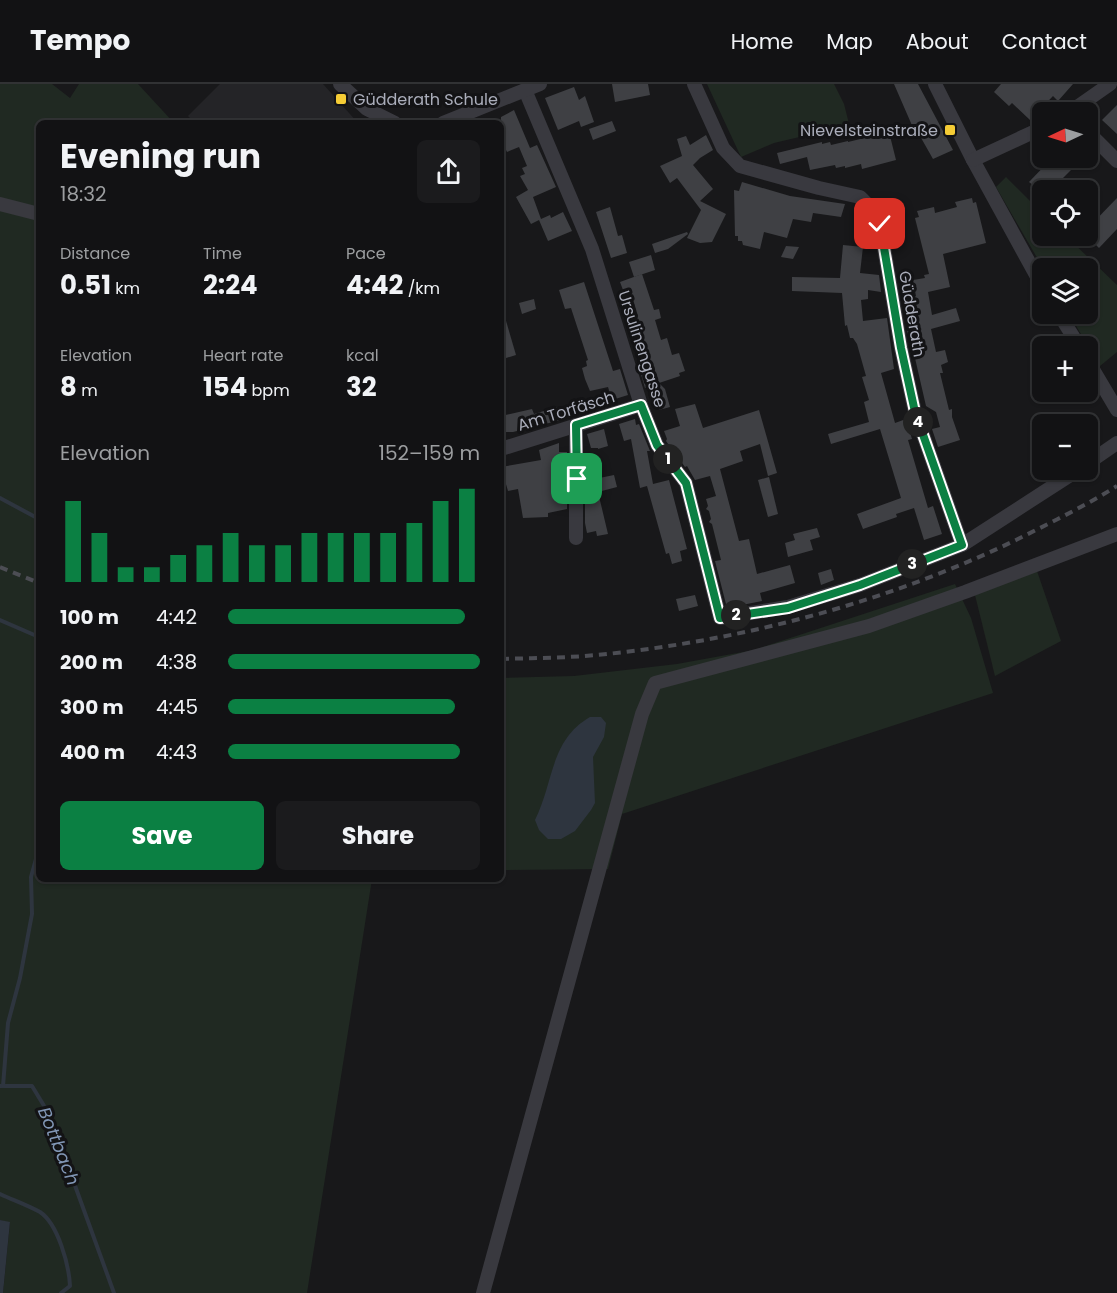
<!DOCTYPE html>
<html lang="en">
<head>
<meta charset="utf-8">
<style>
	body { margin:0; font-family:Poppins,sans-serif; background:#1b1b1d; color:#f1f3f6; height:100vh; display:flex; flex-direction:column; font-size:22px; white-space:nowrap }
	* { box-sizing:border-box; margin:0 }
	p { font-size:20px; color:#9c9ea0 }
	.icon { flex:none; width:33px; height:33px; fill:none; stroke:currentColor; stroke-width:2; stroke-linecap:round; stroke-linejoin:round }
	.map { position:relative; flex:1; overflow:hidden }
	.drawer { position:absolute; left:36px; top:36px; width:468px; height:762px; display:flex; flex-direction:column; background:#121214; border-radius:9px; box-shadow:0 2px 4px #0004,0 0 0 2px #313234 }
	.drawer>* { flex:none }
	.needle { width:39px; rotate:266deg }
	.buttons { position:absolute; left:1032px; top:18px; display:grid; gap:12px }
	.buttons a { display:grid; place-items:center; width:66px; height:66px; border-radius:9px; background:#121214; box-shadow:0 2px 4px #0004,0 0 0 2px #313234; font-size:30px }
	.pin { position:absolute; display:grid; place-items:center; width:51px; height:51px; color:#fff; margin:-26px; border-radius:12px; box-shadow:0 3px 9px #0006 }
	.km { position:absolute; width:30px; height:30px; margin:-15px; border-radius:50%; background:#222; color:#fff; font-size:16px; line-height:30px; text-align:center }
	.round { display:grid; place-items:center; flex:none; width:63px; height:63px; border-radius:9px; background:#1b1b1d }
	.summary { display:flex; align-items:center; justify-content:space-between; height:102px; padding:0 24px }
	h1 { font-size:33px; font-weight:700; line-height:45px }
	.stats { display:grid; grid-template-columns:repeat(3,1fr); gap:9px; height:102px; padding:6px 24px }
	.stats div { display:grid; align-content:center }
	.stats b { font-size:26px; font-weight:700 }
	.stats small { font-size:16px; font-weight:400 }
	.stats p { font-size:16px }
	.chart { height:168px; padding:12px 24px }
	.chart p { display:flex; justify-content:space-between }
	.chart svg { width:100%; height:108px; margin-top:6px; stroke:#0b8043; stroke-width:6 }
	.action { display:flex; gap:12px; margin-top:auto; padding:12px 24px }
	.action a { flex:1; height:69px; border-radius:9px; background:#0b8043; color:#fff; font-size:24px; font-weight:700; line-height:69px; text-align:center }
	.action a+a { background:#1b1b1d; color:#f1f3f6 }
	ul { padding:0 24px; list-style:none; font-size:20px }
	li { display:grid; grid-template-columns:96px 72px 1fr; align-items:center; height:45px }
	li i { height:15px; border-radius:8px; background:#0b8043 }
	header { display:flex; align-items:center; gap:36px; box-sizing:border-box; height:84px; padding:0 30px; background:#121214; border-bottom:2px solid #313234 }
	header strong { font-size:28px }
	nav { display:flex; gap:33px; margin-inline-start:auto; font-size:21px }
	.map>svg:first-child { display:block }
</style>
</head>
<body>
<header>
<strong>Tempo</strong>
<nav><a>Home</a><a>Map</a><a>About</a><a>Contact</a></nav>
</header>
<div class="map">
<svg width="1117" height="1209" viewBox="0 0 1117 1209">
	<rect width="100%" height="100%" fill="#18181a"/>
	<polygon fill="#242427" points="220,0 323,0 358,39 195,39 188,32"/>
	<g fill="#202922">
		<polygon points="0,0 52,0 70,14 79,0 138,0 174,39 39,39 39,795 372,795 307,1209 3,1209 10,1139 0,1136"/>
		<polygon points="707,0 834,0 844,20 850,44 833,48 829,46 774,59 741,73"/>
		<polygon points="1006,93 1042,129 1042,152 1066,152 1117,201 1117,268 1100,282 1069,230 1088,230 1088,184 1043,184 996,103"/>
		<polygon points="1037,487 1061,557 995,592 975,511"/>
		<polygon points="955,500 971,534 993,609 622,730 608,785 501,786 501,594 574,592 677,580 754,566"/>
	</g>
	<g fill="#2e353f">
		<path d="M590,633H601L606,639L604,653L593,673L595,719L591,726L575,747L561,755H548L539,746L535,736C554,698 550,656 590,633Z"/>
		<polygon points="0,1136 10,1138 3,1209 0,1209"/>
	</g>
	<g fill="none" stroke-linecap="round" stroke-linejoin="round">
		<g stroke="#2e353f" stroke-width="4">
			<polyline points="0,414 39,435"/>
			<polyline points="0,536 39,553"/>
			<polyline points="0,1002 32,1002 49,1030 114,1209"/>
			<polyline points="3,1002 8,939 20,894 32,830 31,793 39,764"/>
			<path d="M0,1110C13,1116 27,1121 40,1128C58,1140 69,1181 70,1202L61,1209"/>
		</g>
	</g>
	<g fill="#3f4044">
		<polygon points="612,0 648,0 650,11 615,18"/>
		<polygon points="894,0 918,0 953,66 933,75 916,45 914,46"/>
		<polygon points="1001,0 1073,0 1058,17 1053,12 1030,36 1012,19 1009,22 994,8"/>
		<polygon points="574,3 579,16 585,12 594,38 581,43 579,37 558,46 545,14"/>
		<polygon points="1117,21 1117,50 1102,36"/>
		<polygon points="514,26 530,64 537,61 556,103 533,113 541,135 550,131 551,134 563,128 572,147 548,157 539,136 531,140 516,113 528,106 520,92 525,90 522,84 527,82 519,63 507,68 501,56 501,33"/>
		<polygon points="612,37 616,47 593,56 589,45"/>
		<polygon points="889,48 896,76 862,85 861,80 845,84 845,82 836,84 835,81 810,86 807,73 780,80 777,69 822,58 822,60 830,58 831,61 848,57 848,58"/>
		<polygon points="706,51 713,66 700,74 693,81 713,105 700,117 726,130 712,158 700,159 687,154 701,126 677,94 670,99 660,82 682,72 677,55 686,52 690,61"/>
		<polygon points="1052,74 1083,74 1051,106 1039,106 1029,98"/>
		<polygon points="742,98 790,112 845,120 841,133 813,129 811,138 793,135 787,154 764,148 760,165 743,161 742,157 738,157 738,152 735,152 734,106 739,107"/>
		<polygon points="972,114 973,119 976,118 986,159 943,170 950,203 928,208 932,231 956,224 960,237 931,245 936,268 945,266 948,278 941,281 943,289 940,289 949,326 952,325 952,333 960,356 938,363 932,345 940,343 936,328 926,322 912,261 910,262 906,240 908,239 905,214 916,212 913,196 925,194 924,191 929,190 915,134 919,133 917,127 934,123 935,129 957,123 955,118"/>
		<polygon points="1117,114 1117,145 1099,164 1088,153 1088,144"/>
		<polygon points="610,123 618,152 622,151 627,169 611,174 596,128"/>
		<polygon points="687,148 688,150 668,165 655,169 652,160"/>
		<polygon points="843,161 863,163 860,189 879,191 881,208 868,206 868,215 861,216 863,237 887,234 894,285 881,289 895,339 906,335 912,355 908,356 928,424 933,422 942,450 924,456 914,424 896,430 897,433 863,445 857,430 901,414 880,345 831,360 828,350 869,338 864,318 869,316 862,293 866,292 857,260 853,254 850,254 847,241 845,242 842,209 792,207 792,193 840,194"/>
		<polygon points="786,162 799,163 793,175 781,173"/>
		<polygon points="651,171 655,186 634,193 629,178"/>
		<polygon points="642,190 654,226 659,225 661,234 655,236 661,256 667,254 672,271 679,269 685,287 679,289 680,292 659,299 665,305 670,323 659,326 652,302 645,304 638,280 645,278 631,234 638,232 632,212 626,214 620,198"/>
		<polygon points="584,198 613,287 620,285 628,311 612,316 608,303 590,307 585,295 582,284 587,282 586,277 588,276 571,224 565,225 559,206"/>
		<polygon points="534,215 536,225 522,230 519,219"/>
		<polygon points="504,230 516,271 506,274 501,255 501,231"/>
		<polygon points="695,320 703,344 759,326 777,389 768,392 760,360 740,367 743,377 720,385 739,457 749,455 757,490 790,481 795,499 760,509 762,517 727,524 715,477 721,476 712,440 709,438 711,435 709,427 706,425 708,422 706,415 716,412 710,392 695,396 687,382 685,383 666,357 667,355 664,347 680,342 675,325"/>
		<polygon points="557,323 561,336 513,348 505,348 503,345 501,346 501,332 532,325 534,330"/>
		<polygon points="635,335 636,341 639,340 650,367 647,367 653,400 669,396 687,465 680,467 682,477 672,480 669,469 666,470 647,402 640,404 631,355 624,357 619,340"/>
		<polygon points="604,345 608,362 598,365 598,364 591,364 587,350"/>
		<polygon points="559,359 559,368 567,368 567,386 557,387 559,411 567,410 567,425 548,429 548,433 523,434 518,405 508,407 501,383 541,376 539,366"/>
		<polygon points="614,391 617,403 598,408 608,450 597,452 596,447 587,449 585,439 585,397"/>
		<polygon points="769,393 778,430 768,433 758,396"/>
		<polygon points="817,444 820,453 810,456 813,466 788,473 785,459 795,456 793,450"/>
		<polygon points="831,485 834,496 821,501 818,489"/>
		<polygon points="695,511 698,522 679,527 676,515"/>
	</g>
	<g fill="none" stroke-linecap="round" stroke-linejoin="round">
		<g stroke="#39393f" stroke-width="14">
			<polyline points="340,0 367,25 395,39"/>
			<polyline points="694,0 723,64 740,82 819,104 860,113 870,123 880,140 901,264 915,328 962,461"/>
			<polyline points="935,0 973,76 1042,202"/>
			<polyline points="525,6 592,165 641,321 657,361 686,399 720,534 788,523 860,501 962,461 1078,386"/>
			<polyline points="1070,28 1110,0"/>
			<polyline points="443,39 540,0"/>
			<polyline points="1088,48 1117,77"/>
			<polyline points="973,76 1042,44"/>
			<polyline points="0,120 39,130"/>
			<polyline points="1059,230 1079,262"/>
			<polyline points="1088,277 1117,326"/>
			<polyline points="576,341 576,454"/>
			<polyline points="501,365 641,321"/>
			<polyline points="1088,379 1117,359"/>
			<polyline points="483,1209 642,630 655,599 869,542 965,508 1117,450"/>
		</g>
		<g stroke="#4c4d54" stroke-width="4" stroke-dasharray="8 6" stroke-linecap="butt">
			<polyline points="0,483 39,499"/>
			<path d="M501,575C533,574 565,574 597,571C741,557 885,519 1016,456C1050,439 1085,422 1117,402"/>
		</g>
	</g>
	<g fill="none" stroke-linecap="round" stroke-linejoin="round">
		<g stroke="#fff" stroke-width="12">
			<polyline id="route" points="577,395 576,341 641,321 657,361 686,399 720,534 788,524 860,501 962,461 915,328 901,264 880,140"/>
		</g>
		<use href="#route" stroke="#0b8043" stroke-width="8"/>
	</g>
	<g fill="#f5cc35" stroke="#131315" stroke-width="2">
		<rect x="335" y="9" width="12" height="12" rx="3"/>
		<rect x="944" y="40" width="12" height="12" rx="3"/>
	</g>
	<g text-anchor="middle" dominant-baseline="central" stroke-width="6" stroke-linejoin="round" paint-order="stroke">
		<g font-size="16" fill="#aaadba" stroke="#131315" text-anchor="start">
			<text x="353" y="15">Güdderath Schule</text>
			<text x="938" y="46" text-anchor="end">Nievelsteinstraße</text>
		</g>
		<g font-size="16" fill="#aaadba" stroke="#131315">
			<text transform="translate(912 230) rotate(80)">Güdderath</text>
			<text transform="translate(642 265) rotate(72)">Ursulinengasse</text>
			<text transform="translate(566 327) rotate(-17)">Am Torfäsch</text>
		</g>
		<g font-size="18" font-style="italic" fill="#8196b5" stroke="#131315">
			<text transform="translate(59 1062) rotate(68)">Bottbach</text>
		</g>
	</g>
</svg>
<div class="buttons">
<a><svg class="needle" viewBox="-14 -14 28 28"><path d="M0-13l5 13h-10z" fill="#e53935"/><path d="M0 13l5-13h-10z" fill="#9c9ea0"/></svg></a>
<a><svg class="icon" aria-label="locate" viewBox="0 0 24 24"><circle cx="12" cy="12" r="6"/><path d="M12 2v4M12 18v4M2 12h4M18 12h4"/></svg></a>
<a><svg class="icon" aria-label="layers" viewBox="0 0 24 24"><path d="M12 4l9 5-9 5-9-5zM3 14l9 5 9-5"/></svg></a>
<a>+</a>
<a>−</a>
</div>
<div class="pin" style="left:577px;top:395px;background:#1e9e55"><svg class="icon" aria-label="arrive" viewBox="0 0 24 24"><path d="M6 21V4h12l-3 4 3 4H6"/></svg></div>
<div class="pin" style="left:880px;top:140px;background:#d93025"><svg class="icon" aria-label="check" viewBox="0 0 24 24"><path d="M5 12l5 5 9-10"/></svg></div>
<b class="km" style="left:668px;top:375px">1</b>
<b class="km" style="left:736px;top:531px">2</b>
<b class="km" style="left:912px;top:480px">3</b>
<b class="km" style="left:918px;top:338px">4</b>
<section class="drawer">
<div class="summary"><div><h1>Evening run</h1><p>18:32</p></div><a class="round"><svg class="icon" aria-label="share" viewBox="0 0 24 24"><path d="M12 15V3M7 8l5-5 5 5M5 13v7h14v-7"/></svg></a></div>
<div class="stats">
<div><p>Distance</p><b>0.51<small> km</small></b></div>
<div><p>Time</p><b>2:24</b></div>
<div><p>Pace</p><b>4:42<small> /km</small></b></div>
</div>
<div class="stats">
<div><p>Elevation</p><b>8<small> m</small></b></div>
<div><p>Heart rate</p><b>154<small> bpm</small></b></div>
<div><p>kcal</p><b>32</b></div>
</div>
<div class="chart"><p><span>Elevation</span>152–159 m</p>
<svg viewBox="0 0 160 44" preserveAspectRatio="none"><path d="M5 44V11M15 44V24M25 44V38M35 44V38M45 44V33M55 44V29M65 44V24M75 44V29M85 44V29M95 44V24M105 44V24M115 44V24M125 44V24M135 44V20M145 44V11M155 44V6"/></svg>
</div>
<ul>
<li><b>100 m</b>4:42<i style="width:94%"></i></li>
<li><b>200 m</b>4:38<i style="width:100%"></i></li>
<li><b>300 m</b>4:45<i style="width:90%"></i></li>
<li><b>400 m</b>4:43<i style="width:92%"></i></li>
</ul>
<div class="action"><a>Save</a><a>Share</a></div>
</section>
</div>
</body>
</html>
